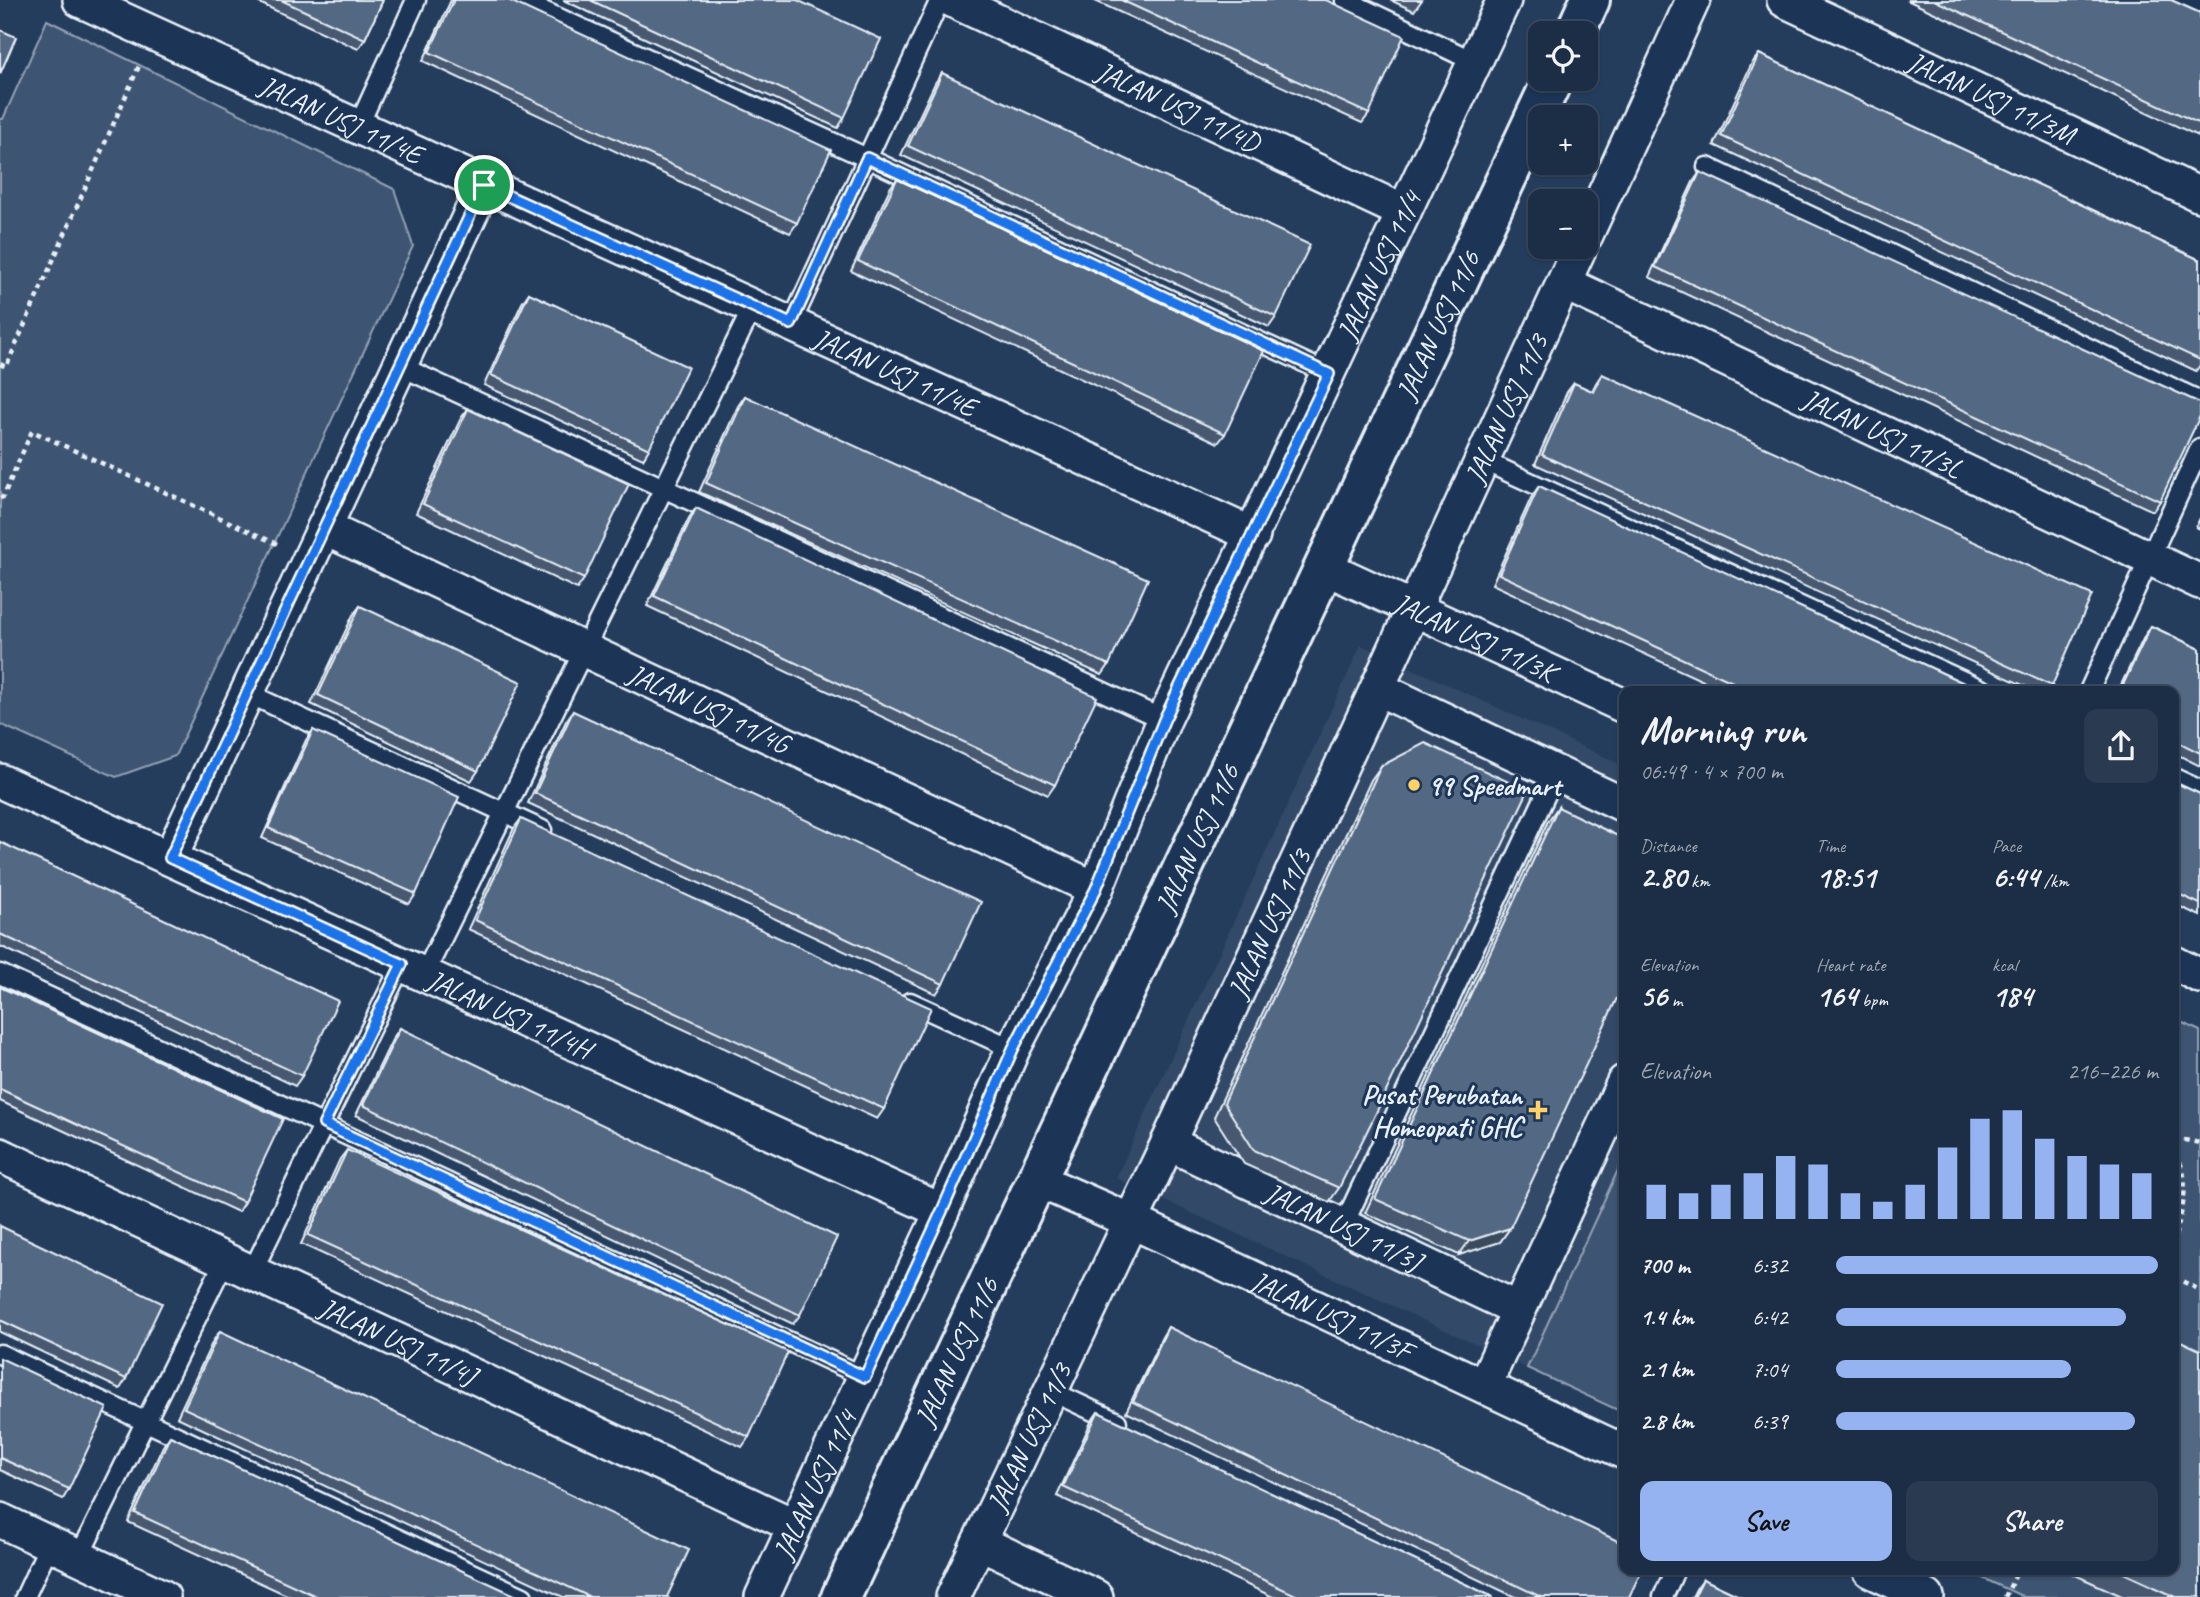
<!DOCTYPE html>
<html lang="en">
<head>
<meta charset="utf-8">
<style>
	body { margin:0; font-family:Caveat,sans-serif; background:#293a51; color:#f1f3f6; height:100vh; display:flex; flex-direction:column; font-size:26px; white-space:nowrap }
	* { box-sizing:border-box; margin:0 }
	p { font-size:23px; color:#a0a8b3 }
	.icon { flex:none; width:38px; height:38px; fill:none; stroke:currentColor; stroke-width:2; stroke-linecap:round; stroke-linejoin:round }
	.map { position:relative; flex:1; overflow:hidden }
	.panel { position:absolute; left:1619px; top:686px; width:560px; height:889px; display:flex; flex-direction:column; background:#1c2e46; border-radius:14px; box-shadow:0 2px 5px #0004,0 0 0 2px #3a4a5f }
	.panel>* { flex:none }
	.fabs { position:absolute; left:1528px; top:21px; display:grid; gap:14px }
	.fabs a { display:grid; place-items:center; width:70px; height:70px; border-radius:14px; background:#1c2e46; box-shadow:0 2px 5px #0004,0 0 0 2px #3a4a5f; font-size:35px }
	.pin { position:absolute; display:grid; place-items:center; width:60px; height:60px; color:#fff; margin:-30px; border:4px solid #fff; border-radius:50%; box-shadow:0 2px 7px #0007 }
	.round { display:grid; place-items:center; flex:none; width:74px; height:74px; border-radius:14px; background:#293a51 }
	.summary { display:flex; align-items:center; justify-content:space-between; height:119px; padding:0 21px }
	h1 { font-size:38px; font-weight:600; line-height:52px }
	.stats { display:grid; grid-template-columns:repeat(3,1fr); gap:10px; height:119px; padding:7px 21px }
	.stats div { display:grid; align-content:center }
	.stats b { font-size:30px; font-weight:600 }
	.stats small { font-size:19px; font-weight:400 }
	.stats p { font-size:19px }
	.chart { height:196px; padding:14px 21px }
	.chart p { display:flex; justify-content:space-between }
	.chart svg { width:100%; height:126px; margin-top:7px; stroke:#95b2f1; stroke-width:6 }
	.primary-button { display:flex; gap:14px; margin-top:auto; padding:14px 21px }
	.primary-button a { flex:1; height:80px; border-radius:14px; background:#95b2f1; color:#111; font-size:28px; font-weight:600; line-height:80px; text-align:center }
	.primary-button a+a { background:#293a51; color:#f1f3f6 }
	ul { padding:0 21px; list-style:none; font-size:23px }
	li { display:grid; grid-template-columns:112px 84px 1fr; align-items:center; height:52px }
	li i { height:18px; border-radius:9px; background:#95b2f1 }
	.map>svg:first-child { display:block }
</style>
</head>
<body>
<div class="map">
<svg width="2200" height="1597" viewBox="0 0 2200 1597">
	<rect width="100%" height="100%" fill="#253d5d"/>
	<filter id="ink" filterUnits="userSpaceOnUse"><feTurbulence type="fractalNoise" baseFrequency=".0143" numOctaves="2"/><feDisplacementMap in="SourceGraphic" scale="14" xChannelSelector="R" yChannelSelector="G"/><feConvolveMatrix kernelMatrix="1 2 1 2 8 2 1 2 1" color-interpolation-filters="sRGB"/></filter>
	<g filter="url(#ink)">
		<polygon fill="#334a68" points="1361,645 1624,766 1624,1157 1527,1368 1116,1178"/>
		<g fill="#3e5472" stroke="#93a2b5" stroke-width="2">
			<polygon points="47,20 394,189 413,246 175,756 116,777 0,724 0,119 3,119"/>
			<polygon points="2174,1019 2200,1031 2200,1597 2024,1597 1965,1570 2174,1570"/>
			<polygon points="1624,1157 1624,1413 1527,1368"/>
		</g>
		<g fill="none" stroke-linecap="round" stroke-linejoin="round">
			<g stroke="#e8f1f8" stroke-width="23">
				<g id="service">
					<polyline points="519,0 867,158 1329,374"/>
					<polyline points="1345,0 1475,62"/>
					<polyline points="2181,0 2200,9"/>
					<polyline points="358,127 416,0"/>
					<polyline points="1707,167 2200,401"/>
					<polyline points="791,324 940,0"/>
					<polyline points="400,366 1164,720"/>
					<polyline points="1482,460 1985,691"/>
					<polyline points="2089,691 2200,448"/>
					<polyline points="247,693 542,830"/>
					<polyline points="2174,778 2200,790"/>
					<polyline points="0,974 865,1377"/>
					<polyline points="424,975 753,307"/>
					<polyline points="910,1002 1013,1049"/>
					<polyline points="1343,1226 1556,773"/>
					<polyline points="252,1272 402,964"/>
					<polyline points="0,1354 523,1597"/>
					<polyline points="1051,1391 1117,1422"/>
					<polyline points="79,1557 225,1260"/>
					<polyline points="25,1597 50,1543"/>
					<polyline points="1663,1597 1675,1570"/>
				</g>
			</g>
			<g stroke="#e8f1f8" stroke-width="38">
				<g id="minor">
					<path id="s1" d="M80,0L1253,535"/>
					<path id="s2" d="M952,0L1404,212"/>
					<path id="s3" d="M1784,0L2200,195"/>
					<polyline points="1586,235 1693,0"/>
					<path id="s4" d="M1564,283L2200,582"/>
					<path id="s5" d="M324,528L1096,889"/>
					<path id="s6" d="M1324,567L1624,706"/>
					<polyline points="1379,689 1624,805"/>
					<path id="s7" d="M0,781L942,1211"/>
					<polyline points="170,858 484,185"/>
					<polyline points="2174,963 2200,976"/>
					<path id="s8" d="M1168,1143L1518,1309"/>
					<path id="s9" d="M0,1155L795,1526"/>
					<path id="s10" d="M1037,1180L1131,1221L1624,1452"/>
					<polyline points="1484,1386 1624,1082"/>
					<polyline points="0,1520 163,1597"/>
					<polyline points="979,1542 1096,1597"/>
					<polyline points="1870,1570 1927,1597"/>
					<path id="s11" d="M762,1597L942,1211L1013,1049L1096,889L1164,720L1504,0"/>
					<path id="s12" d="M953,1597L1168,1143L1580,247"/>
				</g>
			</g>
			<g stroke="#e8f1f8" stroke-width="44">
				<g id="tertiary">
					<polyline points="1575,33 1590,0"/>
					<path id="s13" d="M841,1597L1553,79"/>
				</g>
			</g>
			<g stroke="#e8f1f8" stroke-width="4.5" stroke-dasharray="5 5" stroke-linecap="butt">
				<polyline points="0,364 6,367 139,66"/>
				<polyline points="0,498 3,497 32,431 277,544"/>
				<polyline points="2174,1138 2200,1143"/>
				<path d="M2174,1154C2194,1175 2181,1215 2174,1240"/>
				<polyline points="2174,1277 2200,1290"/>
				<polyline points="2005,1597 2018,1570"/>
			</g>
			<use href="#service" stroke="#1d3557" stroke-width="18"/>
			<use href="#minor" stroke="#1d3557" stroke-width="33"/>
			<use href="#tertiary" stroke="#1d3557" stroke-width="38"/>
		</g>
		<g fill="#475970" stroke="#e8f1f8" stroke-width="2">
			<polygon points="253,0 383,0 365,39 358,49"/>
			<polygon points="451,0 508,0 797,223 790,233 423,61"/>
			<polygon points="563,0 797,0 844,118 838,128"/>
			<polygon points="1093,0 1326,0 1369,114 1362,123"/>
			<polygon points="1390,0 1422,0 1414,11"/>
			<polygon points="1907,0 2171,0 2200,13 2200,137"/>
			<polygon points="1759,54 2200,260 2200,365 2196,371 1714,145 1752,63"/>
			<polygon points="942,73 1276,317 1269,327 901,155 935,83"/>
			<polygon points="1700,172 2160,501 2153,511 1649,277 1693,182"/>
			<polygon points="897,179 1225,434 1218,443 851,271 890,188"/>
			<polygon points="529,293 649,449 643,459 484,385 522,303"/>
			<polygon points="1602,374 2052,686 2048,691 2036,691 1535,464 1567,392 1574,383 1592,391 1596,383"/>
			<polygon points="745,396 1109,665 1102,675 699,492 738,406"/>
			<polygon points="468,409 584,579 577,589 416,513 461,418"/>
			<polygon points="1539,486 1981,691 1725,691 1492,584 1532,496"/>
			<polygon points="696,508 1055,785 1048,795 647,606 689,518"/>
			<polygon points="2200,518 2200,529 2196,527"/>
			<polygon points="360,606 478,771 471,781 311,704 353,615"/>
			<polygon points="2151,626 2200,649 2200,766 2174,753 2174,691 2118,691 2145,635"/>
			<polygon points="573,711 943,984 936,994 528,803 566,721"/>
			<polygon points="313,730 416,894 409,904 262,838 306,740"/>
			<polygon points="1381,766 1339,1188 1329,1202 1244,1164 1214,1117 1371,780"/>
			<polygon points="2174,782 2200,794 2200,916 2174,904"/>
			<polygon points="1558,807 1510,1228 1500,1242 1459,1255 1365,1213 1548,821"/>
			<polygon points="521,819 884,1109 877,1119 468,929 514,828"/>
			<polygon points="0,842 302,1076 295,1086 0,946"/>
			<polygon points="0,987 244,1202 238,1212 0,1101"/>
			<polygon points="400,1028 800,1315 793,1324 356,1115 393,1038"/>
			<polygon points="347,1150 749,1437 742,1447 301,1244 340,1159"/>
			<polygon points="0,1226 126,1379 120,1389 0,1332"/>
			<polygon points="1168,1327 1629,1597 1515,1597 1126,1412 1162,1337"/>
			<polygon points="220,1331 667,1597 563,1597 177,1417 213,1341"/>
			<polygon points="0,1358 69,1489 63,1499 0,1470"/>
			<polygon points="1098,1412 1493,1597 1273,1597 1057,1496 1091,1422"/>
			<polygon points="170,1436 519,1597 291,1597 128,1522 163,1446"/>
			<polygon points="2064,1570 2174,1570 2200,1597 2124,1597"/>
			<polygon points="1703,1579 1741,1597 1692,1597 1696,1589"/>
		</g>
		<polygon fill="#3a485b" stroke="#e8f1f8" stroke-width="2" points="1510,1228 1500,1242 1459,1255 1469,1241"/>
		<g fill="#536782" stroke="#e8f1f8" stroke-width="2">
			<polygon points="281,0 383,0 365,39"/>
			<polygon points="454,0 508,0 831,150 797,223 429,52"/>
			<polygon points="590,0 797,0 881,39 844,118"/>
			<polygon points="1121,0 1326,0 1404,36 1369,114"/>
			<polygon points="1934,0 2171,0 2200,13 2200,124"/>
			<polygon points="0,30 16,37 0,74"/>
			<polygon points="1759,54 2200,260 2200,360 1721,136"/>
			<polygon points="942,73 1310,245 1276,317 908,146"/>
			<polygon points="1700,172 2200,403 2200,416 2160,501 1655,267"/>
			<polygon points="897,179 1264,351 1225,434 858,261"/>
			<polygon points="529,293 688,367 649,449 491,375"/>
			<polygon points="1602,374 2092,595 2052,686 1542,455 1574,383 1594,392"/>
			<polygon points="745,396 1148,579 1109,665 706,483"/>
			<polygon points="468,409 629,484 584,579 423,504"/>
			<polygon points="1539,486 1981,691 1752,691 1499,574"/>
			<polygon points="696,508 1097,697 1055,785 654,596"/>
			<polygon points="360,606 521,682 478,771 318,695"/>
			<polygon points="2151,626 2200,649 2200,753 2174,740 2174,691 2120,691"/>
			<polygon points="573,711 981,902 943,984 535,793"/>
			<polygon points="313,730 459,797 416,894 268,828"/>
			<polygon points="1425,743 1528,791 1376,1113 1339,1188 1254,1150 1224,1103 1381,766"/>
			<polygon points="2174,782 2200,794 2200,904 2174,892"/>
			<polygon points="1558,807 1624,839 1624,983 1510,1228 1469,1241 1375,1199"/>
			<polygon points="521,819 931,1008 884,1109 475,920"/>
			<polygon points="0,842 338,1001 302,1076 0,934"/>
			<polygon points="0,987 283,1119 244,1202 0,1089"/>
			<polygon points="400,1028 837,1237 800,1315 363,1105"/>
			<polygon points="347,1150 788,1352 749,1437 308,1235"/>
			<polygon points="0,1226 162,1303 126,1379 0,1320"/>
			<polygon points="1168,1327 1624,1544 1624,1570 1642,1570 1629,1597 1541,1597 1133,1402"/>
			<polygon points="220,1331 689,1550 667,1597 590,1597 184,1408"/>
			<polygon points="2174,1338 2200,1350 2200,1597 2176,1597 2117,1570 2174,1570"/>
			<polygon points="0,1358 107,1408 69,1489 0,1458"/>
			<polygon points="1098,1412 1493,1597 1300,1597 1063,1487"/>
			<polygon points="170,1436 519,1597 318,1597 135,1513"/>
			<polygon points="1703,1579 1741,1597 1694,1597"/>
		</g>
	</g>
	<g fill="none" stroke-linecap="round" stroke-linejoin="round" filter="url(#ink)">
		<g stroke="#fff" stroke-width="14">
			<polygon id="route" points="867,158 1329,374 1164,720 1096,889 1013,1049 942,1211 865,1377 324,1124 402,964 170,858 484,185 791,324"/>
		</g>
		<use href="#route" stroke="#1a73e8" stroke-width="9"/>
	</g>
	<g fill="#ffd166" stroke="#1d3557" stroke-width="2.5">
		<circle cx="1414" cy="785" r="7"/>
		<path d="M1534.5 1099.5h7v7h7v7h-7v7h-7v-7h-7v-7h7z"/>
	</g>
	<g text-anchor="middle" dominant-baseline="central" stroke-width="6" stroke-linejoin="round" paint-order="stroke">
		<g font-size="28" fill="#e8f1f8" stroke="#1d3557">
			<text stroke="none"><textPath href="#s3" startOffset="229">JALAN USJ 11/3M</textPath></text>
			<text stroke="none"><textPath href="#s2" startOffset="250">JALAN USJ 11/4D</textPath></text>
			<text stroke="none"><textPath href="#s1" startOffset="287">JALAN USJ 11/4E</textPath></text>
			<text stroke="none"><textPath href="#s11" startOffset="1468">JALAN USJ 11/4</textPath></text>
			<text stroke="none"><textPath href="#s13" startOffset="1405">JALAN USJ 11/6</textPath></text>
			<text stroke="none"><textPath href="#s1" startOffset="896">JALAN USJ 11/4E</textPath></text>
			<text stroke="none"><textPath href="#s12" startOffset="1311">JALAN USJ 11/3</textPath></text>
			<text stroke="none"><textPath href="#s4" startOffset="352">JALAN USJ 11/3L</textPath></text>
			<text stroke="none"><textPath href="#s6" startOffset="166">JALAN USJ 11/3K</textPath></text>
			<text stroke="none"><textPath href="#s5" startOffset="425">JALAN USJ 11/4G</textPath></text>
			<text stroke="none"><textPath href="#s13" startOffset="838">JALAN USJ 11/6</textPath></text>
			<text stroke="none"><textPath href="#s12" startOffset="744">JALAN USJ 11/3</textPath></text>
			<text stroke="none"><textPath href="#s7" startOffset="560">JALAN USJ 11/4H</textPath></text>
			<text stroke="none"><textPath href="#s8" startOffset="194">JALAN USJ 11/3J</textPath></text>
			<text stroke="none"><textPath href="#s10" startOffset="324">JALAN USJ 11/3F</textPath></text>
			<text stroke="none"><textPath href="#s9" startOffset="439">JALAN USJ 11/4J</textPath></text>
			<text stroke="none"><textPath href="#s13" startOffset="271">JALAN USJ 11/6</textPath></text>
			<text stroke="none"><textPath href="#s12" startOffset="177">JALAN USJ 11/3</textPath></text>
			<text stroke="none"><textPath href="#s11" startOffset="124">JALAN USJ 11/4</textPath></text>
		</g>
		<g font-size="28" font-weight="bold" fill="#e8f1f8" stroke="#1d3557" text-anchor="start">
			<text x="1428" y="785">99 Speedmart</text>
			<text x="1522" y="1094" text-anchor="end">Pusat Perubatan<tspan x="1522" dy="32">Homeopati GHC</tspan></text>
		</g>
	</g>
</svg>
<div class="fabs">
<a><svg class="icon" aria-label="locate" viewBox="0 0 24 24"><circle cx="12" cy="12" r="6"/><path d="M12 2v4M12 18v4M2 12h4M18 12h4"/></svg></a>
<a>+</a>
<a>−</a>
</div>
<div class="pin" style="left:484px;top:185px;background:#1e9e55"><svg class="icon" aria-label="arrive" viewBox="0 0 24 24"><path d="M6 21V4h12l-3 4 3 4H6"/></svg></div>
<section class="panel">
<div class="summary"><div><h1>Morning run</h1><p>06:49 · 4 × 700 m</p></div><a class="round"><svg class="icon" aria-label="share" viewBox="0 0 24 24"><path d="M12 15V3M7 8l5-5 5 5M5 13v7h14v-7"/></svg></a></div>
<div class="stats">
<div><p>Distance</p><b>2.80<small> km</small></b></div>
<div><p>Time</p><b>18:51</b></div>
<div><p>Pace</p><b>6:44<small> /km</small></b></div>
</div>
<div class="stats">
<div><p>Elevation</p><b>56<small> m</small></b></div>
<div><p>Heart rate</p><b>164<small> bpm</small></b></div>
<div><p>kcal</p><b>184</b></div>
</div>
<div class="chart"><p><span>Elevation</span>216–226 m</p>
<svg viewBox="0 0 160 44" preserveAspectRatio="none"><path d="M5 44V32M15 44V35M25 44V32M35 44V28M45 44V22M55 44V25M65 44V35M75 44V38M85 44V32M95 44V19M105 44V9M115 44V6M125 44V16M135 44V22M145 44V25M155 44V28"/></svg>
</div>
<ul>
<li><b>700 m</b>6:32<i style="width:100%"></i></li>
<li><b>1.4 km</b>6:42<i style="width:90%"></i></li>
<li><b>2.1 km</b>7:04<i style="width:73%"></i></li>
<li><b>2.8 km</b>6:39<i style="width:93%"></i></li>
</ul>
<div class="primary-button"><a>Save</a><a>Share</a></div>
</section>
</div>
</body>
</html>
